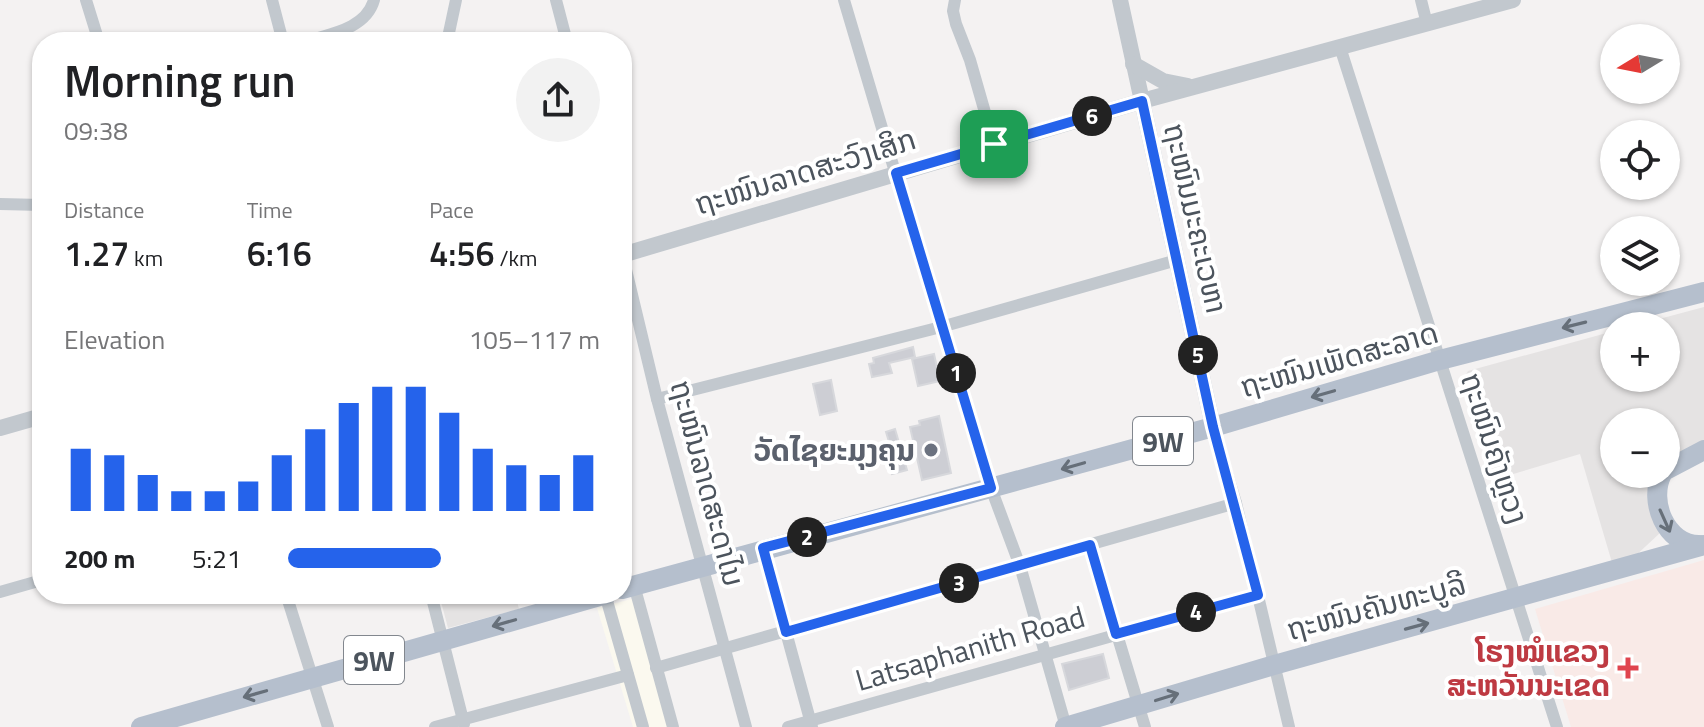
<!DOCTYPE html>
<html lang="en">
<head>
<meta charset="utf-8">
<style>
	body { margin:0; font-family:"Titillium Web","Noto Sans Lao",sans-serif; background:#f2f2f2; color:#202124; height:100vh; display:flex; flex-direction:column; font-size:30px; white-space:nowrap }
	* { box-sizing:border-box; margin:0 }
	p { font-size:26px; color:#757577 }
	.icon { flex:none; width:44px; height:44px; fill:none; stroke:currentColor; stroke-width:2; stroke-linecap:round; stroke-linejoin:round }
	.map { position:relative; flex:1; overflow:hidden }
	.details { position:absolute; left:32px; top:32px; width:600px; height:572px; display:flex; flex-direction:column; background:#fff; border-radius:32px; box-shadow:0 2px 6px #0004 }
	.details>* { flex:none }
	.needle { width:52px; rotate:260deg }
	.buttons { position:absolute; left:1600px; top:24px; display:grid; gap:16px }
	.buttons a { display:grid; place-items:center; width:80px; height:80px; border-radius:50%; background:#fff; box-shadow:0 2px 6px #0004; font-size:40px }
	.pin { position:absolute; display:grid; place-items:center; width:68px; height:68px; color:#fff; margin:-34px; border-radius:16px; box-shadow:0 4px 12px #0006 }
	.km { position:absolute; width:40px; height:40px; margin:-20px; border-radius:50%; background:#222; color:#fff; font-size:22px; line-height:40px; text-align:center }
	.round { display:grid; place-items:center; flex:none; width:84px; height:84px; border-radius:42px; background:#f2f2f2 }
	.headline { display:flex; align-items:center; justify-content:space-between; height:136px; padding:0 32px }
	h1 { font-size:44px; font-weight:600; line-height:60px }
	.figures { display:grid; grid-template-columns:repeat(3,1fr); gap:12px; height:136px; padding:8px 32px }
	.figures div { display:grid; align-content:center }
	.figures b { font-size:34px; font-weight:600 }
	.figures small { font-size:22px; font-weight:400 }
	.figures p { font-size:22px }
	.chart { height:224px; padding:16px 32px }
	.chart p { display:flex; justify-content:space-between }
	.chart svg { width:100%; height:144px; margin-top:8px; stroke:#2563eb; stroke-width:6 }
	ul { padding:0 32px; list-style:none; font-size:26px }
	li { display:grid; grid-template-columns:128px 96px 1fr; align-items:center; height:60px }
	li i { height:20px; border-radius:10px; background:#2563eb }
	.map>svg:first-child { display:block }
</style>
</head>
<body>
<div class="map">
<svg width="1704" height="727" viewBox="0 0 1704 727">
	<rect width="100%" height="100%" fill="#f4f2f2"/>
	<polygon fill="#fbf9ef" points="639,597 676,727 633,727 597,608"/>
	<g fill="#e5e3e3">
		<polygon points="1704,307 1704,441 1666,460 1666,422 1614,422 1614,474 1654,474 1661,532 1631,560 1613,566 1580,454 1493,480 1462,381 1468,371 1614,331 1614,378 1666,378 1666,326 1633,326"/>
		<polygon points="439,594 515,594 519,609 448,628"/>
	</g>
	<polygon fill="#f9eae7" points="1704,560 1704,727 1571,727 1535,609"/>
	<g fill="#cdced4" stroke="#d7d8dc" stroke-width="2">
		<polygon points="913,347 915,357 889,363 892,373 872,377 869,364 874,363 873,358"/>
		<polygon points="934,354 940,381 918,386 912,359"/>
		<polygon points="831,380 837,411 820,415 813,384"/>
		<polygon points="939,416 951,473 922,480 910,427 920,425 919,421"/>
		<polygon points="895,429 907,470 892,474 884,446 890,445 886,432"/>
		<polygon points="1103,654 1109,678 1069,690 1062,664"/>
	</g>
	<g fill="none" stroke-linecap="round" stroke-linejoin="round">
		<g stroke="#c2c8ce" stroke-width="12">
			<polyline points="86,0 99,42"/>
			<polyline points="272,0 283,42"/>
			<polyline points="556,0 567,42"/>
			<polyline points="844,0 941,327 991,488 1020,566 1066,727"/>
			<polyline points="955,0 953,11 956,24 970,60 994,144"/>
			<polyline points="1421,0 1427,24"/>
			<path d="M304,42C330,34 366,29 374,0"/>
			<polyline points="447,42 456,0"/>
			<polyline points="1340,47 1557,727"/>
			<polyline points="0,204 42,205"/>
			<polyline points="622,253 657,399 746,727"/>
			<polyline points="657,399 941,327 1177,260"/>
			<polyline points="1213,427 1236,503 1289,727"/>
			<polyline points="1090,545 1145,727"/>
			<polyline points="763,548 812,727"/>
			<polyline points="634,585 673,727"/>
			<polyline points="0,592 42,580"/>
			<polyline points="286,594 328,727"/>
			<polyline points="431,594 464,724"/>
			<polyline points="605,594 643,727"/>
			<polyline points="656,668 1236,503"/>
			<polyline points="435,727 628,675"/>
			<polyline points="788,727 1258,595"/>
		</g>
		<g stroke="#c2c8ce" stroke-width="16">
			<polyline points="1120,0 1213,427"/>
			<polyline points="1133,64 1163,81 1188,86"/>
			<polyline points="622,255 1142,101 1513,0"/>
			<polyline points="0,428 42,416"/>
		</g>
		<g stroke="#b5bfcd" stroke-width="20">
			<polyline points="1666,470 1704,450"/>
			<path d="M1662,474C1648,501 1666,545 1699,545"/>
			<polyline points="622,589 1213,427 1440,360 1704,292"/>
			<polyline points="141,727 607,594"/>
			<polyline points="1065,727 1274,665 1704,545"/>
		</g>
	</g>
	<defs><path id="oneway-shaft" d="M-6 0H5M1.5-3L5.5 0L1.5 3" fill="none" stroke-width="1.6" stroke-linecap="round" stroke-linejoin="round" transform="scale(2)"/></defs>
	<g stroke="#666f79">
		<use href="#oneway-shaft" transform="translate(1574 325) rotate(166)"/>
		<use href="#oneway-shaft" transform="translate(1323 394) rotate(164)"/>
		<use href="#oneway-shaft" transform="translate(1073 466) rotate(164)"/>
		<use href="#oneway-shaft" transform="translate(1665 521) rotate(66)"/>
		<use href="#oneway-shaft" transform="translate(504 623) rotate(164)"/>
		<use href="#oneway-shaft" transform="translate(1417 626) rotate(-15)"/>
		<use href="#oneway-shaft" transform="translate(255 694) rotate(164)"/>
		<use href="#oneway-shaft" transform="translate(1167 697) rotate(-17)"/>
	</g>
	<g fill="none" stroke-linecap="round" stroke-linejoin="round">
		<g stroke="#fff" stroke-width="16">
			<polygon id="route" points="1142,101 1213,427 1258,595 1116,634 1090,545 786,632 763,548 991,488 896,173"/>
		</g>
		<use href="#route" stroke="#2563eb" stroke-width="10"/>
	</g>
	<circle fill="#6b7280" stroke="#fff" stroke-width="3" cx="931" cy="450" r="8"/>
	<path fill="#e0444e" stroke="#fff" stroke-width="3" d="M1624 656h8v8h8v8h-8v8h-8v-8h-8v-8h8z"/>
	<g text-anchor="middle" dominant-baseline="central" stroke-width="8" stroke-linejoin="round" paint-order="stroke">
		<g fill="#fff" stroke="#82878e" stroke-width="2">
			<rect x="1133" y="417" width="60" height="48" rx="6"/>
			<rect x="344" y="636" width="60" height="48" rx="6"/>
		</g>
		<g font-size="28" font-weight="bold" fill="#4c545d">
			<text x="1163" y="441">9W</text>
			<text x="374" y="660">9W</text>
		</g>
		<g font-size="30" fill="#4c545d" stroke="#fff">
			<text transform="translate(805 171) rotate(-17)">ຖະໜົນລາດສະວົງເສິກ</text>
			<text transform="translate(1196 218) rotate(77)">ຖະໜົນມະຄະເວຫາ</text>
			<text transform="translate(1339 359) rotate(-16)">ຖະໜົນເພັດສະລາດ</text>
			<text transform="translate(1495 448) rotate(72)">ຖະໜົນຄັງຫຼວງ</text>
			<text transform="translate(708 483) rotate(75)">ຖະໜົນລາດສະດາໄນ</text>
			<text transform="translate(1376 606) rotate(-15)">ຖະໜົນຄັນທະບູລີ</text>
			<text transform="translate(970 648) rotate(-16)">Latsaphanith Road</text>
		</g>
		<g font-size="30" font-weight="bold" fill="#5b616d" stroke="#fff" text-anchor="end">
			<text x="915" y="450">ວັດໄຊຍະມຸງຄຸນ</text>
		</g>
		<g font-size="30" font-weight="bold" fill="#be3a42" stroke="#fff" text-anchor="end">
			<text x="1610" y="651">ໂຮງໝໍແຂວງ<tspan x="1610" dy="34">ສະຫວັນນະເຂດ</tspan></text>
		</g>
	</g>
</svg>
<div class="buttons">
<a><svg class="needle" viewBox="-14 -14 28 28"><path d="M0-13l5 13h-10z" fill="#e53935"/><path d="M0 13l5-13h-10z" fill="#757577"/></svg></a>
<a><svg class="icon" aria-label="locate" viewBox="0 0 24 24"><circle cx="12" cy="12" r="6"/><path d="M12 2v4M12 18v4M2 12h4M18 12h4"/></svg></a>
<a><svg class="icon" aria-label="layers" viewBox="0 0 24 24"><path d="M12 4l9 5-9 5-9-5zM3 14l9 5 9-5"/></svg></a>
<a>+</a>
<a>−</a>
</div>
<div class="pin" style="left:994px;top:144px;background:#1e9e55"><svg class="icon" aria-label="arrive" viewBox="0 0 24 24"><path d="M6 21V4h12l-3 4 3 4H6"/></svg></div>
<b class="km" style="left:956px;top:373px">1</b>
<b class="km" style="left:807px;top:537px">2</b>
<b class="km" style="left:959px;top:583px">3</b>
<b class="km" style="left:1196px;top:612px">4</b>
<b class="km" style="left:1198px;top:355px">5</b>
<b class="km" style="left:1092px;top:116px">6</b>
<section class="details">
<div class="headline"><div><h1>Morning run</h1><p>09:38</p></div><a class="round"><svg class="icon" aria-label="share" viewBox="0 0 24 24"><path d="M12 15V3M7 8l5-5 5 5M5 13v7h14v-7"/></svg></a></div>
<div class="figures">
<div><p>Distance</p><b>1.27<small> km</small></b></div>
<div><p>Time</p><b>6:16</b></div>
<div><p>Pace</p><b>4:56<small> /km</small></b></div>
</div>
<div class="chart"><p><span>Elevation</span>105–117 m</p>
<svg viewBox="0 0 160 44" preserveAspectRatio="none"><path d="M5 44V25M15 44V27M25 44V33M35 44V38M45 44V38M55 44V35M65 44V27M75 44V19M85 44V11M95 44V6M105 44V6M115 44V14M125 44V25M135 44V30M145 44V33M155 44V27"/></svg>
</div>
<ul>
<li><b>200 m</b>5:21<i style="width:49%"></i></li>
</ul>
</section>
</div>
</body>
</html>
